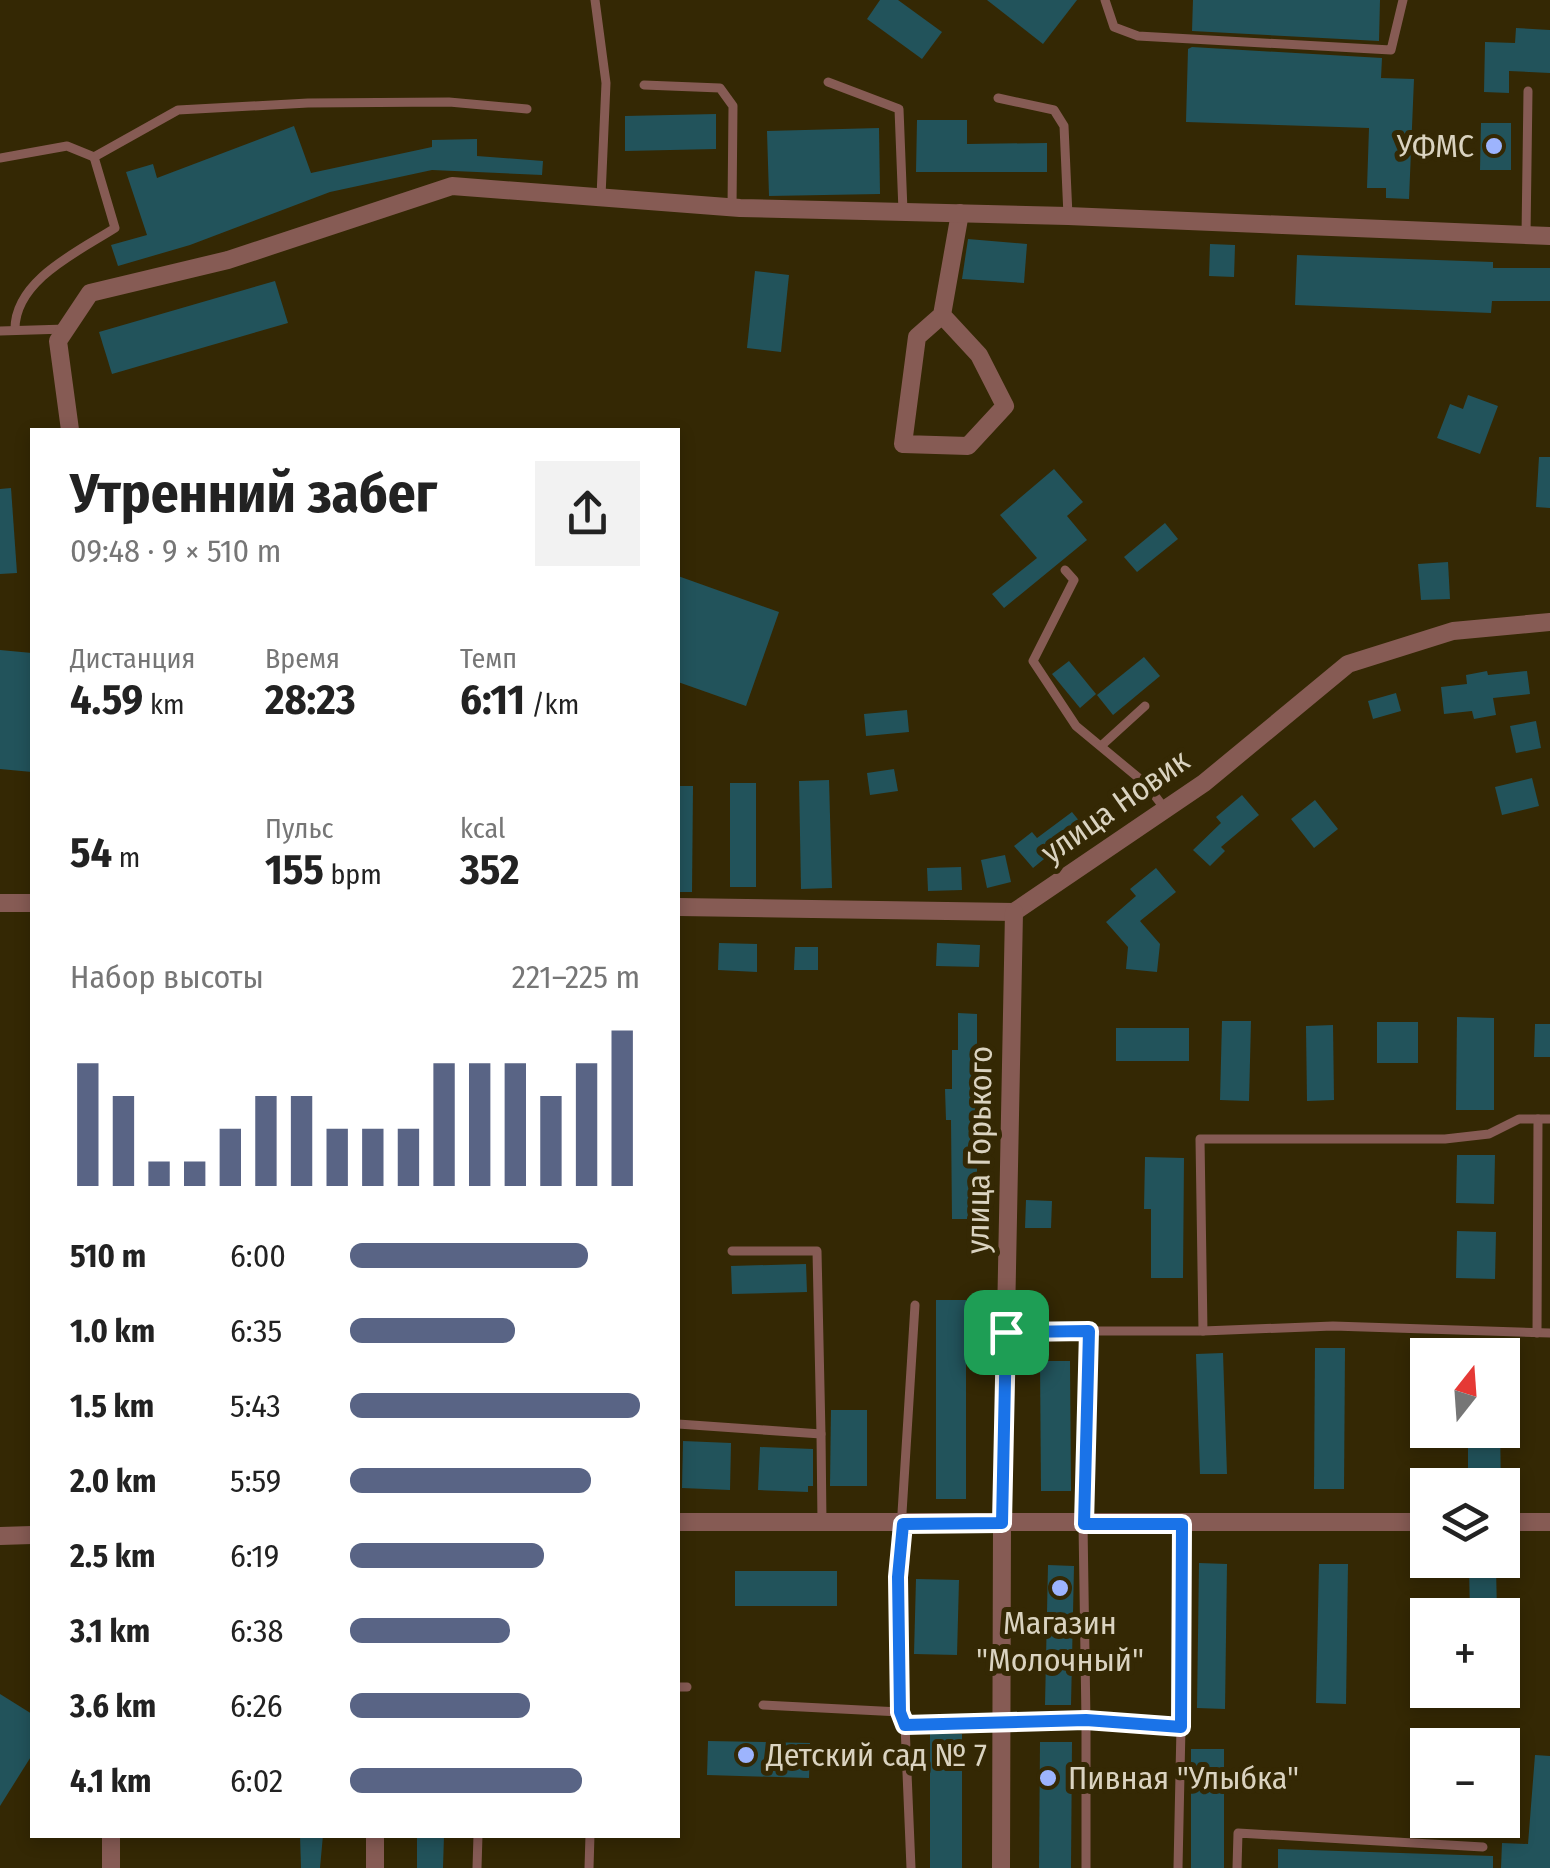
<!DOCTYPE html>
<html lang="ru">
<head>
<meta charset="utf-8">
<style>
	body { margin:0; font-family:"Fira Sans Condensed",sans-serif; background:#f2f2f2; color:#222; height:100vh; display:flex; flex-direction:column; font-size:38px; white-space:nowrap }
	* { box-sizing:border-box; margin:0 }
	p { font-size:32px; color:#767676 }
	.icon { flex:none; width:55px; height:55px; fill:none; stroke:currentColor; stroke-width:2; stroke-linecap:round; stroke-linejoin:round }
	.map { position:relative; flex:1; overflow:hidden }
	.drawer { position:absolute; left:30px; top:428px; width:650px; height:1410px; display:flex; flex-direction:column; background:#fff; border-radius:0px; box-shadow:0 5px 15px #0003 }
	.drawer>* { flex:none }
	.needle { width:65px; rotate:17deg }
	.fabs { position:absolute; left:1410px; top:1338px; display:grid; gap:20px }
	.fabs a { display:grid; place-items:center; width:110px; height:110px; border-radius:0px; background:#fff; box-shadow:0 5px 15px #0003; font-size:50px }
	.pin { position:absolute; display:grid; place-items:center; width:85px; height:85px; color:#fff; margin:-42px; border-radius:20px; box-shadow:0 5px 15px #0006 }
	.round { display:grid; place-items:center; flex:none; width:105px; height:105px; border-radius:0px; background:#f2f2f2 }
	.head { display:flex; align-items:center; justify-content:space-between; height:170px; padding:0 40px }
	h1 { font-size:55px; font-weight:700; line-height:75px }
	.metrics { display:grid; grid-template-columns:repeat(3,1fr); gap:15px; height:170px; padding:10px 40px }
	.metrics div { display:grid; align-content:center }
	.metrics b { font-size:42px; font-weight:700 }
	.metrics small { font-size:28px; font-weight:400 }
	.metrics p { font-size:28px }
	.chart { height:280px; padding:20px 40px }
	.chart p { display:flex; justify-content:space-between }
	.chart svg { width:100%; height:180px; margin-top:10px; stroke:#596485; stroke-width:6 }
	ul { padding:0 40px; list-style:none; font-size:32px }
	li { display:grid; grid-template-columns:160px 120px 1fr; align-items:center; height:75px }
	li i { height:25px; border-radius:12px; background:#596485 }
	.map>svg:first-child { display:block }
</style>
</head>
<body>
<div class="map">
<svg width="1550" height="1868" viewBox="0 0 1550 1868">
	<rect width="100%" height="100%" fill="#342804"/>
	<g fill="#22535b">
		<polygon points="880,0 898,0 942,32 922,59 867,19"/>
		<polygon points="987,0 1077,0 1043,44"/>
		<polygon points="1193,0 1380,0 1379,41 1192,31"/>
		<polygon points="1516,28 1550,30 1550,73 1509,71 1509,93 1484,92 1485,42 1515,43"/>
		<polygon points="1192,47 1382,58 1381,78 1414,79 1409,199 1386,198 1386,188 1367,188 1369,128 1186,122 1188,49"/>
		<polygon points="716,114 716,149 625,151 625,116"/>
		<polygon points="917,120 967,120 967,144 1047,143 1047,172 916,172"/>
		<polygon points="1481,123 1511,123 1511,170 1480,170"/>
		<polygon points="294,126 311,173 432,147 432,140 477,139 477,156 543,161 542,175 432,170 330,192 190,245 118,266 111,245 147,235 126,172 153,164 157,178"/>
		<polygon points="879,128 880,194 769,196 767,131"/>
		<polygon points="968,239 1027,244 1024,283 962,279"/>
		<polygon points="1210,244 1235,245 1234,277 1209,276"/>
		<polygon points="1297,255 1493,262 1493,268 1550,268 1550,301 1492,301 1491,313 1295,305"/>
		<polygon points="755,271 789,275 781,352 747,348"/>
		<polygon points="275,281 288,323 112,374 99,332"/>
		<polygon points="1468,395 1498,406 1480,454 1437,438 1450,404 1463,409"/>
		<polygon points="1539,457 1550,457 1550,508 1536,507"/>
		<polygon points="1054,469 1083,502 1067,516 1087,540 1004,608 992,594 1037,558 1000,515"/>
		<polygon points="11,488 17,573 0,574 0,489"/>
		<polygon points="1165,523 1178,539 1137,572 1124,557"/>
		<polygon points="1448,562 1450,599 1421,600 1418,564"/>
		<polygon points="678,576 779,612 746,706 678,682"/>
		<polygon points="0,650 32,653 32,772 0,769"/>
		<polygon points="1144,657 1160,676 1113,715 1097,695"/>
		<polygon points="1069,661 1096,694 1080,708 1052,674"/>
		<polygon points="1487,671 1488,675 1527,671 1530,694 1493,698 1496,715 1474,719 1472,711 1444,714 1441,687 1467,684 1466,675"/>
		<polygon points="1396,693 1401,711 1373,719 1368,701"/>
		<polygon points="907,710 909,732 866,736 864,714"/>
		<polygon points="1536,721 1541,748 1516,753 1510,726"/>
		<polygon points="894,769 898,791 870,795 867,773"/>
		<polygon points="1532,778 1539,806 1502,815 1495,787"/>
		<polygon points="829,780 832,888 801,889 799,781"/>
		<rect x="730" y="783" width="26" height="104"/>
		<polygon points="678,786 693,786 692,892 678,892"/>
		<polygon points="1242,795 1259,815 1221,847 1225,851 1210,866 1193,850 1221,823 1216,817"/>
		<polygon points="1315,800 1338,829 1314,848 1291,819"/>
		<polygon points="1072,812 1089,833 1069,848 1065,842 1033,868 1014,846 1032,832 1037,838"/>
		<polygon points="1005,855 1011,882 987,888 981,860"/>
		<polygon points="961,867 962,890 928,891 927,868"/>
		<polygon points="1156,868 1176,892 1140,921 1160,944 1157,972 1126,969 1128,947 1106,922 1136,896 1130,889"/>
		<polygon points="719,943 757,944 757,972 718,970"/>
		<polygon points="937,943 980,945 979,967 936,966"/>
		<polygon points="795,947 818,947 818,970 794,970"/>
		<polygon points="958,1013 977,1014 977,1219 952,1219 951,1120 946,1120 945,1089 952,1089 952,1050 958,1050"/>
		<polygon points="1457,1017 1494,1018 1494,1110 1456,1110"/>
		<polygon points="1222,1021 1251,1021 1249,1101 1220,1100"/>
		<rect x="1377" y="1022" width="41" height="41"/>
		<polygon points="1535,1024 1550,1024 1550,1057 1534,1057"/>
		<polygon points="1333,1025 1334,1100 1307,1101 1306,1026"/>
		<rect x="1116" y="1028" width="73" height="33"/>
		<polygon points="1457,1155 1495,1155 1494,1204 1456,1203"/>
		<polygon points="1145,1157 1184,1158 1183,1278 1151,1278 1151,1209 1144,1209"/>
		<polygon points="1026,1200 1052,1201 1051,1228 1025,1228"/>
		<polygon points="1457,1231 1496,1232 1495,1279 1456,1278"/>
		<polygon points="806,1264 807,1292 732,1294 731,1266"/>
		<rect x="936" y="1300" width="30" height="199"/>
		<polygon points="1315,1348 1345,1348 1344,1489 1314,1489"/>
		<polygon points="1223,1353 1227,1474 1200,1474 1196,1354"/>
		<polygon points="1040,1361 1070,1361 1071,1491 1041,1491"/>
		<polygon points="831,1410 867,1410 867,1486 830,1486"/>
		<polygon points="1468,1430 1500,1430 1501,1485 1468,1485"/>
		<polygon points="683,1441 731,1443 730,1490 682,1488"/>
		<polygon points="760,1447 813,1449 813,1486 808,1486 808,1492 758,1490"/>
		<polygon points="1199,1563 1227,1564 1225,1709 1197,1708"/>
		<polygon points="1319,1564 1348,1564 1346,1704 1316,1703"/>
		<polygon points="1048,1565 1074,1566 1071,1705 1045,1705"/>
		<polygon points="1496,1566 1497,1615 1470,1615 1469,1567"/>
		<rect x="735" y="1571" width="102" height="35"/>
		<polygon points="916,1579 959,1580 957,1655 914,1654"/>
		<polygon points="0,1694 32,1714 32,1755 0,1806"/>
		<rect x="930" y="1734" width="32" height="134"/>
		<polygon points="708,1741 810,1743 809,1778 707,1775"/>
		<polygon points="1040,1742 1072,1742 1071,1868 1039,1868"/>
		<rect x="1191" y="1749" width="33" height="119"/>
		<polygon points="1535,1755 1550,1756 1550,1868 1501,1868 1502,1843 1528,1844"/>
		<polygon points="300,1835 323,1835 320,1868 301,1868"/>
		<polygon points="417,1835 444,1835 443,1868 417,1868"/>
		<polygon points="1278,1849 1493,1856 1493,1868 1278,1868"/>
	</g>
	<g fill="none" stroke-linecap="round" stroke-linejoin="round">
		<g stroke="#865b54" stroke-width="9">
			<polyline points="595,0 606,83 601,196"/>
			<polyline points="1105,0 1114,27 1138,36 1391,50 1403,0"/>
			<polyline points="828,82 899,109 903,211"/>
			<polyline points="644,85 720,88 733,106 732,208"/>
			<polyline points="998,98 1054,110 1064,126 1068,216"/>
			<polyline points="0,158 67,146 94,157 178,110 308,103 449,102 527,109"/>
			<polyline points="1526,235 1528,91"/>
			<path d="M15,329C15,280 79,251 115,228L94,157"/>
			<polyline points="0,331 66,329"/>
			<polyline points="1065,570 1074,580 1033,661 1076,726 1146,784 1165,809"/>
			<polyline points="1101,746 1145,706"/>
			<polyline points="732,1251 817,1251 821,1434"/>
			<polyline points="915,1305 898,1577 900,1712 905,1725 1086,1721 1083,1524 1089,1331"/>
			<polyline points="1007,1331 1203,1331 1200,1139 1445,1139 1489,1134 1519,1119 1550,1119"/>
			<polyline points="1203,1331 1333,1326 1550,1333"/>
			<polyline points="1537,1333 1538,1119"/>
			<polyline points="678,1424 821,1434 822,1523"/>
			<polyline points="678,1687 687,1687"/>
			<polyline points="763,1705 900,1712"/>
			<polyline points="905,1725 911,1868"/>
			<polyline points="477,1868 478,1835"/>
			<polyline points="589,1868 590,1835"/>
			<polyline points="1086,1868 1086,1721 1181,1727 1181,1523"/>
			<polyline points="1178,1868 1181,1727"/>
			<polyline points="1237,1868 1238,1833 1483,1847"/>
		</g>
		<g stroke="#865b54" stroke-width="18">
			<polyline points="942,315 917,337 903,444 968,446 1005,406 979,355 942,315 960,213"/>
			<polyline points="70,430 58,341 90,293 228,260 452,186 740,208 1068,216 1550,236"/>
			<polyline points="0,903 32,903"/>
			<polyline points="678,907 1014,912 1204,783 1348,664 1453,631 1550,622"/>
			<polyline points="678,1522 1428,1522"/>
			<polyline points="1502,1522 1550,1522"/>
			<polyline points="0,1536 32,1535"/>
			<polyline points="375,1835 375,1868"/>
			<polyline points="111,1868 111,1835"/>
			<polyline points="1001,1868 1002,1523 1014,912"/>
		</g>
	</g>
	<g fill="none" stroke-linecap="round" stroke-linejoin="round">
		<g stroke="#fff" stroke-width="20">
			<polygon id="route" points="1089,1331 1084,1524 1182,1524 1181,1727 1086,1720 905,1725 900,1712 898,1577 903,1524 1002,1523 1006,1332"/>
		</g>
		<use href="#route" stroke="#1a73e8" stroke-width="12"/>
	</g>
	<g fill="#9db4fd" stroke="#342804" stroke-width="4">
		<circle cx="1494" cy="146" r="10"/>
		<circle cx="1060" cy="1588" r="10"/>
		<circle cx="746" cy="1755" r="10"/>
		<circle cx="1048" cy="1778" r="10"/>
	</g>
	<g text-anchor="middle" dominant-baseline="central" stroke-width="10" stroke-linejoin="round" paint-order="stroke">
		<g font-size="32" fill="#dad3c0" stroke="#342804" text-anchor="start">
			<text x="1474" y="146" text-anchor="end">УФМС</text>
			<text x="1060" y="1623" text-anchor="middle">Магазин<tspan x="1060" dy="37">"Молочный"</tspan></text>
			<text x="766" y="1755">Детский сад № 7</text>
			<text x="1068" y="1778">Пивная "Улыбка"</text>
		</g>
		<g font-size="32" fill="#dad3c0" stroke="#342804">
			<text transform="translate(1115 806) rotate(-35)">улица Новик</text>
			<text transform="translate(979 1150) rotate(-89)">улица Горького</text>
		</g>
	</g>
</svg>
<div class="fabs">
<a><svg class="needle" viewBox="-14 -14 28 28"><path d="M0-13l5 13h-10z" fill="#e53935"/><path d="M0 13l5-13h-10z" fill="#767676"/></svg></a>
<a><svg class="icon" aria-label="layers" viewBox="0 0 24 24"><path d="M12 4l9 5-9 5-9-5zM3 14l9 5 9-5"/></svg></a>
<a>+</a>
<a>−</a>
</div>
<div class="pin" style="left:1006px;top:1332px;background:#1e9e55"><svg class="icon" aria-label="arrive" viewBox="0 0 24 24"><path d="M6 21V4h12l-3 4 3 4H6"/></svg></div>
<section class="drawer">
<div class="head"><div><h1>Утренний забег</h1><p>09:48 · 9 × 510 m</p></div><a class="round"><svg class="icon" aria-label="share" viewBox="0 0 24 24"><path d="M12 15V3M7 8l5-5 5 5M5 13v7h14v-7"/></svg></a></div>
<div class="metrics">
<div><p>Дистанция</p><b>4.59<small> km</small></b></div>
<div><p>Время</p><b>28:23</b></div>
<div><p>Темп</p><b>6:11<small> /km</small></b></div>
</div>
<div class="metrics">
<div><b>54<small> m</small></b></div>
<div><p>Пульс</p><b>155<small> bpm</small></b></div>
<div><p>kcal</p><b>352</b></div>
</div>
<div class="chart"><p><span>Набор высоты</span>221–225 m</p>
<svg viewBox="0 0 160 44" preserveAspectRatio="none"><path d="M5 44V14M15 44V22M25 44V38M35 44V38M45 44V30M55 44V22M65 44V22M75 44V30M85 44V30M95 44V30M105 44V14M115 44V14M125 44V14M135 44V22M145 44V14M155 44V6"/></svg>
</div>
<ul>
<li><b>510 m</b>6:00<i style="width:82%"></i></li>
<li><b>1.0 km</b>6:35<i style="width:57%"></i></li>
<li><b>1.5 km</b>5:43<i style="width:100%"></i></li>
<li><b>2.0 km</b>5:59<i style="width:83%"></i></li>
<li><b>2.5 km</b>6:19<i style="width:67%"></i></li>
<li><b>3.1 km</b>6:38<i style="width:55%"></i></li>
<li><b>3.6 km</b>6:26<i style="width:62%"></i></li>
<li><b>4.1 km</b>6:02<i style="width:80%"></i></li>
</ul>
</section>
</div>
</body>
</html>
